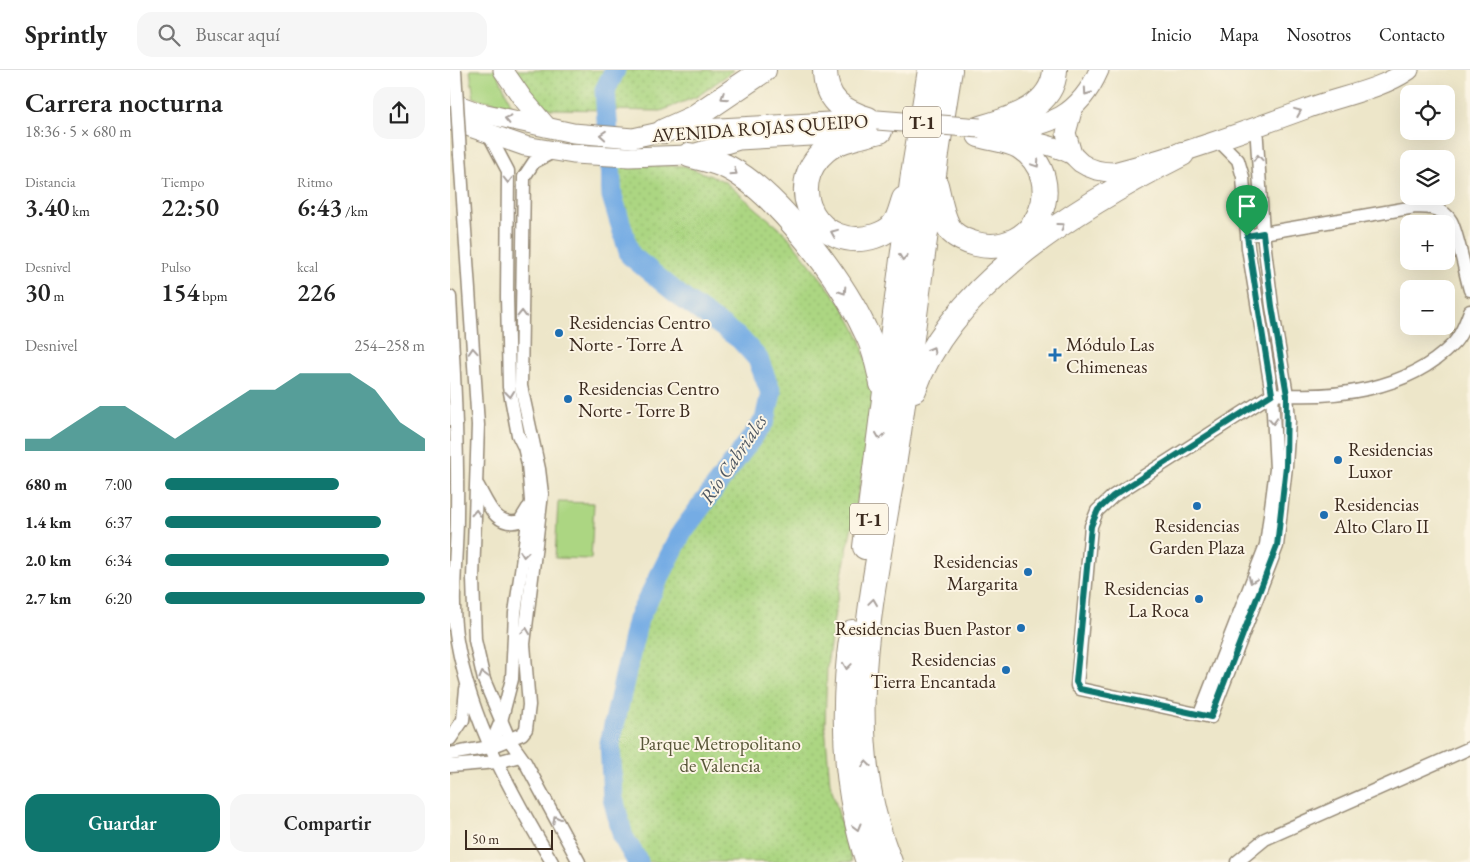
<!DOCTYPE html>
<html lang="es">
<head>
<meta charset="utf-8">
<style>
	body { margin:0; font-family:"EB Garamond",serif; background:#f6f6f6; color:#222; height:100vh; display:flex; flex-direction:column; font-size:19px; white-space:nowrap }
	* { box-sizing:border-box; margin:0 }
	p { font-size:16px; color:#767676 }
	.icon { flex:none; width:28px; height:28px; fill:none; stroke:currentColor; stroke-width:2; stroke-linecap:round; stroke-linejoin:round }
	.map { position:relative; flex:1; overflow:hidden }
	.details { display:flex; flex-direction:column; background:#fff; width:450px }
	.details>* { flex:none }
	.controls { position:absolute; left:950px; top:15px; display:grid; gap:10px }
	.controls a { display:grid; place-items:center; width:55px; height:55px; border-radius:10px; background:#fff; box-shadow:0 5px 20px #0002; font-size:25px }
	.scale { position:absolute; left:15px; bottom:12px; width:88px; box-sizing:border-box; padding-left:5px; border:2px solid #3b2a1e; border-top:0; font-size:14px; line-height:18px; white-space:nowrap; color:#3b2a1e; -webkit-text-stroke:4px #fcf5e5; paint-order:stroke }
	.pin { position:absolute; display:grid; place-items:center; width:42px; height:42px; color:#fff; margin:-51px -21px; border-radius:50% 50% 50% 0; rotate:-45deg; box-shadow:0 0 5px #0007 }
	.pin .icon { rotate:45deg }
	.round { display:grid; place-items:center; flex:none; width:52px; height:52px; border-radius:15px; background:#f6f6f6 }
	.overview { display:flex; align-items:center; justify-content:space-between; height:85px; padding:0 25px }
	h1 { font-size:28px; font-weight:600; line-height:38px }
	.figures { display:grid; grid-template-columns:repeat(3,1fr); gap:8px; height:85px; padding:5px 25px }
	.figures div { display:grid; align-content:center }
	.figures b { font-size:25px; font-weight:600 }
	.figures small { font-size:14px; font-weight:400 }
	.figures p { font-size:14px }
	.chart { height:140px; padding:10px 25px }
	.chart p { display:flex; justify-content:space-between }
	.chart svg { width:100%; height:90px; margin-top:5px; fill:#0f766e; opacity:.7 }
	.primary-button { display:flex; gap:10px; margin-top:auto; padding:10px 25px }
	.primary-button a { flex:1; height:58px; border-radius:15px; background:#0f766e; color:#fff; font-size:20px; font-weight:600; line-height:58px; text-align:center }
	.primary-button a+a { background:#f6f6f6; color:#222 }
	ul { padding:0 25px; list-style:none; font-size:16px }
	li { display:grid; grid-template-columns:80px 60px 1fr; align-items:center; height:38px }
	li i { height:12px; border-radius:6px; background:#0f766e }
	header { display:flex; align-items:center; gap:30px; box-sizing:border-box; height:70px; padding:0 25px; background:#fff; border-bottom:1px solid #e0e0e0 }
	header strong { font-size:24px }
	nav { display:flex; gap:28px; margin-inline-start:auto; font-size:18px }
	.search { width:350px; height:45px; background:#f6f6f6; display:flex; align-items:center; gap:12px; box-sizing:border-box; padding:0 18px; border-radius:15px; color:#767676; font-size:19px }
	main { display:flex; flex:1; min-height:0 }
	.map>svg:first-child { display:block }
</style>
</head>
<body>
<header>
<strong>Sprintly</strong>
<div class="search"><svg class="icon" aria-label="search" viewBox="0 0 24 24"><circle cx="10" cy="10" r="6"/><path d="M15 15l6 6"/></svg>Buscar aquí</div>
<nav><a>Inicio</a><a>Mapa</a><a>Nosotros</a><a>Contacto</a></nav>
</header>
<main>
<section class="details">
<div class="overview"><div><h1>Carrera nocturna</h1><p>18:36 · 5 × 680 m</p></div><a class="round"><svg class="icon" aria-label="share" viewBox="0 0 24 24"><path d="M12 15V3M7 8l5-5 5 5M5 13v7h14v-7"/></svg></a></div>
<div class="figures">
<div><p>Distancia</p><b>3.40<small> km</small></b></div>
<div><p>Tiempo</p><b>22:50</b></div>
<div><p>Ritmo</p><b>6:43<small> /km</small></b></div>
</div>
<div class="figures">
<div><p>Desnivel</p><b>30<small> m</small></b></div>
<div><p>Pulso</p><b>154<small> bpm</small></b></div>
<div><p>kcal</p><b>226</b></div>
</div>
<div class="chart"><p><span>Desnivel</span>254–258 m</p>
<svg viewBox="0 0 160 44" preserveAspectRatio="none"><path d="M0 44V38L10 38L20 30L30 22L40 22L50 30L60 38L70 30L80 22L90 14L100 14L110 6L120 6L130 6L140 14L150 30L160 38V44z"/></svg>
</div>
<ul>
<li><b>680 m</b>7:00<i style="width:67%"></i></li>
<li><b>1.4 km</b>6:37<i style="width:83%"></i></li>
<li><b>2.0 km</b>6:34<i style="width:86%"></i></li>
<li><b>2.7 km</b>6:20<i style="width:100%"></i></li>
</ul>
<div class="primary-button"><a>Guardar</a><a>Compartir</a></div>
</section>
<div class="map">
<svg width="1020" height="792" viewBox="0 0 1020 792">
	<defs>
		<pattern id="park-dots" width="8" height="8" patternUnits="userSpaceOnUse" patternTransform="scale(1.25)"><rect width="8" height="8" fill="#acd682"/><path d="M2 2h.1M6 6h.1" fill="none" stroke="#95b870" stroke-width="1.8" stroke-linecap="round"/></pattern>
	</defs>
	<rect width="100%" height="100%" fill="#fcf5e5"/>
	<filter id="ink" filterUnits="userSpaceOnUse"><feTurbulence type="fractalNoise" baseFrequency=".02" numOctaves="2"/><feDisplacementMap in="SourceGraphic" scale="10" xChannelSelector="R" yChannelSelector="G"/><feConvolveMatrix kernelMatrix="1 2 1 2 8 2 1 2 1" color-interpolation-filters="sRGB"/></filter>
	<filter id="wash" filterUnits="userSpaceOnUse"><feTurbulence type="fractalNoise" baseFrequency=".0096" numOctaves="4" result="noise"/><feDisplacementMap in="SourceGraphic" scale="20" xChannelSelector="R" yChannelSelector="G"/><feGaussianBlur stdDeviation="1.12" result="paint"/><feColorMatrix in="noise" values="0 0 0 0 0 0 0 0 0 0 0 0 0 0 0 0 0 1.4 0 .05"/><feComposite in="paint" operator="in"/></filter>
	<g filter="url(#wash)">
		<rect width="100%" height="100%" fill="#ede6c9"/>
		<g fill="#acd682" stroke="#748050">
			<polygon points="20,0 46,0 62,36 24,28"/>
			<polygon points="108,432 144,433 141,489 105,488"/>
		</g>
		<g fill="url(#park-dots)" stroke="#748050">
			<polygon points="62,0 284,0 248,26 211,41 101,39 85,33"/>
			<polygon points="157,94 235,96 274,111 336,164 392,235 410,268 424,320 420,365 386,535 377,595 375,655 380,713 402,792 194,792 176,764 165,728 161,692 164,652 174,597 195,533 217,482 308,363 319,338 317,296 291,260 176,179 158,113"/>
		</g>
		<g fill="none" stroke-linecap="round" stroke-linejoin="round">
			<polyline stroke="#74ace4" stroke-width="21" points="165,0 155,20 162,126 180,185 235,230 290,269 308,289 321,323 315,350 232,462 188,549 160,673 163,728 173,767 188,792"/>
		</g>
	</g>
	<g filter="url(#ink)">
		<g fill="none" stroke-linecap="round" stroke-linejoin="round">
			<g stroke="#948874" stroke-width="15">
				<g id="street">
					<path d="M806,55L813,163L822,236L837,325L839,351L836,396L827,476L761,647L630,619L627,616L641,456L647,441L663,426L822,324C883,329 957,321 1002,275C1011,267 1016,252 1020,241"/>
					<polyline points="39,65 58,101 57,227 59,317 68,365 74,377 78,394 81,431 65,543 62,609 51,651 40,677"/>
					<polyline points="10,85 28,355 23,509 25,570 34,610 60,671 75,692 129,792"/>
					<path d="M807,164L965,137C978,137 994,138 1001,151C1008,164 1015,203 1020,220"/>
					<path d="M0,227C4,300 8,373 7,446C7,488 0,530 7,571C21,651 61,723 102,792"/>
					<path d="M28,416C38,434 46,458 70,451L78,438"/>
					<polyline points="750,644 816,475 826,399 822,324 798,178 793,107 788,90 767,69"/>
					<polyline points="0,669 13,650 16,619"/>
					<polyline points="0,684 40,677 72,664 76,659 79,635 74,574 92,424 89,399 71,316 74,107 84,92 105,81"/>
					<polyline points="0,696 47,692 70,686"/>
					<polyline points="787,792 815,769 1020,678"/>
				</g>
			</g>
			<g stroke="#948874" stroke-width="21">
				<g id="secondary">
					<polyline points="53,0 73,29 97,57"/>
					<polyline points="0,32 27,42 123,63 183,68 214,61 416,50"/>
					<polyline points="622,41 616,63 622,84"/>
					<polyline points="0,50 75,76 123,84 179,87 239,85 289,70 399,64"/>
					<path d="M552,59C599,59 630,44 649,0"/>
					<path d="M554,68C577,70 597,73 619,83C624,85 626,89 631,93C641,100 653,102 664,102C729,85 793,62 856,39C890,26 928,21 959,0"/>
				</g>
			</g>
			<g stroke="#948874" stroke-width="26">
				<g id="highway">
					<path d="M375,0C375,30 392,41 418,49"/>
					<path d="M530,58C560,49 603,38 605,0"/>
					<polyline points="214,61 243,48 314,0"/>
					<path d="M430,61C413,66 390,69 376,80C330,118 370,184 425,166C431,164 440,160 444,154C449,148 451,137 454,129"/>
					<path d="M239,85C252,89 267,91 279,98C328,124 392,210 415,260C424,276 428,296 432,314"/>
					<path d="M486,115C490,130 492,150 502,162C508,168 518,172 526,174C588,189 620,109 570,77C559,70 542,69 529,65"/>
					<path d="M464,320C502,212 635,133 732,84"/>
					<polyline points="415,477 463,104 480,0"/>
					<path d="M402,562C391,640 393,717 418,792"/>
					<path d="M440,792C382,652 431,498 450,355C467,237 480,118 500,0"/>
				</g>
			</g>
			<use href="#street" stroke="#fff" stroke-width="12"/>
			<use href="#secondary" stroke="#fff" stroke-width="19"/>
			<use href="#highway" stroke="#fff" stroke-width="24"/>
			<g stroke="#948874" stroke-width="15" stroke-linecap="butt">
				<polyline id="street-bridge" points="5,0 10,85"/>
			</g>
			<g stroke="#948874" stroke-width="21" stroke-linecap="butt">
				<polyline id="secondary-bridge" points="427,50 530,58"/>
			</g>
			<use href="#street-bridge" stroke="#fff" stroke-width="12"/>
			<use href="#secondary-bridge" stroke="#fff" stroke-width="19"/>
		</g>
		<defs><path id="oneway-chevron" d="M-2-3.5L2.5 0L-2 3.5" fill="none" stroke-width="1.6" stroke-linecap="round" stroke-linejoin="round" transform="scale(1.25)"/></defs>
		<g stroke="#a79f9a">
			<use href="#oneway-chevron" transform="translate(637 22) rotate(125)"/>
			<use href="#oneway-chevron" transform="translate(274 27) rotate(147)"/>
			<use href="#oneway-chevron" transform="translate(848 42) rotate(-22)"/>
			<use href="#oneway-chevron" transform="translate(58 49) rotate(-167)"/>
			<use href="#oneway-chevron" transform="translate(153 65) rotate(-175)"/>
			<use href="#oneway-chevron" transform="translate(808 88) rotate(-94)"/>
			<use href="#oneway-chevron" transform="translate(586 94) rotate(56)"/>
			<use href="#oneway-chevron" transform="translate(284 102) rotate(34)"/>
			<use href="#oneway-chevron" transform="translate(58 110) rotate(90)"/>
			<use href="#oneway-chevron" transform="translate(611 156) rotate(-36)"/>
			<use href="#oneway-chevron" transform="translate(384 163) rotate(-158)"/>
			<use href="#oneway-chevron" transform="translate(453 187) rotate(97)"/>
			<use href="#oneway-chevron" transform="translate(393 221) rotate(57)"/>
			<use href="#oneway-chevron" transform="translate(72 244) rotate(-89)"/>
			<use href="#oneway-chevron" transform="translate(482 280) rotate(-60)"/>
			<use href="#oneway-chevron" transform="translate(23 281) rotate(-94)"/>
			<use href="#oneway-chevron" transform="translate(60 324) rotate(84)"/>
			<use href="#oneway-chevron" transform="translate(823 351) rotate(87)"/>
			<use href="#oneway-chevron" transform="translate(430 366) rotate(98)"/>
			<use href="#oneway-chevron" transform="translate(26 443) rotate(-87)"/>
			<use href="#oneway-chevron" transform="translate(74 484) rotate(97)"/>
			<use href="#oneway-chevron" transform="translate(802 510) rotate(111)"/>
			<use href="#oneway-chevron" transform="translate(423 532) rotate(-82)"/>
			<use href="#oneway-chevron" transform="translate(76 561) rotate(-82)"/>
			<use href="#oneway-chevron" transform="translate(397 596) rotate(98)"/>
			<use href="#oneway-chevron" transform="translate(33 605) rotate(-105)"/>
			<use href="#oneway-chevron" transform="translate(416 694) rotate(-97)"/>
			<use href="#oneway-chevron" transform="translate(106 749) rotate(-119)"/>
			<use href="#oneway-chevron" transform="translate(407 757) rotate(75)"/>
		</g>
	</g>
	<g fill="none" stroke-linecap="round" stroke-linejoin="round" filter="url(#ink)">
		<g stroke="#fff" stroke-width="10">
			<polygon id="route" points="813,163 822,236 837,325 836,396 827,476 761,647 630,619 626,612 641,456 648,440 663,426 822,324 797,166"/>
		</g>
		<use href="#route" stroke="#0f766e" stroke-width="6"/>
	</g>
	<g fill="#1f6fb2" stroke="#fcf5e5" stroke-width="2">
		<circle cx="109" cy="263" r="5"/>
		<path d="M602.5 277.5h5v5h5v5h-5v5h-5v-5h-5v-5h5z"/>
		<circle cx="118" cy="329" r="5"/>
		<circle cx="888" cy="390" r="5"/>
		<circle cx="747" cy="436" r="5"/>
		<circle cx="874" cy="445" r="5"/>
		<circle cx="578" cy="502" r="5"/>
		<circle cx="749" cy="529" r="5"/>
		<circle cx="571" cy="558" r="5"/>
		<circle cx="556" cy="600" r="5"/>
	</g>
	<g text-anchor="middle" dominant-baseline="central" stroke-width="4" stroke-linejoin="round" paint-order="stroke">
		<g fill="#fcf5e5" stroke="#75675a" stroke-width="1">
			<rect x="453" y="36.5" width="38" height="31" rx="4"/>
			<rect x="400" y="433.5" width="38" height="31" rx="4"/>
		</g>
		<g font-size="18" font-weight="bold" fill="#3b2a1e">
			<text x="472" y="52">T-1</text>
			<text x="419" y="449">T-1</text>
		</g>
		<g font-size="19" fill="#3b2a1e" stroke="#fcf5e5">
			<text transform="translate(310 58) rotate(-4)">AVENIDA ROJAS QUEIPO</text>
		</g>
		<g font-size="19" fill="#3b2a1e" stroke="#fcf5e5" text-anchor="start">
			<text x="119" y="252">Residencias Centro<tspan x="119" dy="22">Norte - Torre A</tspan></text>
			<text x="616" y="274">Módulo Las<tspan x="616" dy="22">Chimeneas</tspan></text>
			<text x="128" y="318">Residencias Centro<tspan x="128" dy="22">Norte - Torre B</tspan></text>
			<text x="898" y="379">Residencias<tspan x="898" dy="22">Luxor</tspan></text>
			<text x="884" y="434">Residencias<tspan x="884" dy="22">Alto Claro II</tspan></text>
			<text x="747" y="455" text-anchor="middle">Residencias<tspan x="747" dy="22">Garden Plaza</tspan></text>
			<text x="568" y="491" text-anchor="end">Residencias<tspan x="568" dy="22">Margarita</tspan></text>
			<text x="739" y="518" text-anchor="end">Residencias<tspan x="739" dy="22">La Roca</tspan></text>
			<text x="561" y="558" text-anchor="end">Residencias Buen Pastor</text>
			<text x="546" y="589" text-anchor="end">Residencias<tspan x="546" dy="22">Tierra Encantada</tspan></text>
		</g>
		<g font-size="19" fill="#575537" stroke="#fcf5e5">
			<text x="270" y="673">Parque Metropolitano<tspan x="270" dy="22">de Valencia</tspan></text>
		</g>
		<g font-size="20" font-style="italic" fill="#4f5863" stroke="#fcf5e5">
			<text transform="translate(283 389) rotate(-56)">Río Cabriales</text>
		</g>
	</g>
</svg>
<div class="controls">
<a><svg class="icon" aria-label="locate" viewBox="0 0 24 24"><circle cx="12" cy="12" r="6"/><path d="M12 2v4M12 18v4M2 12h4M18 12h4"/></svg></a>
<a><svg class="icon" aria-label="layers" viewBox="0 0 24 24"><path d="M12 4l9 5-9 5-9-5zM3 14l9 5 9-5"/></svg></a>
<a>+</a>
<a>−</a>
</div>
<div class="scale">50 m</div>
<div class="pin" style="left:797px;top:166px;background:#1e9e55"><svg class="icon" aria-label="arrive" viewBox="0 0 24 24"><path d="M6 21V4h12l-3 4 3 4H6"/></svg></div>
</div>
</main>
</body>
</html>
